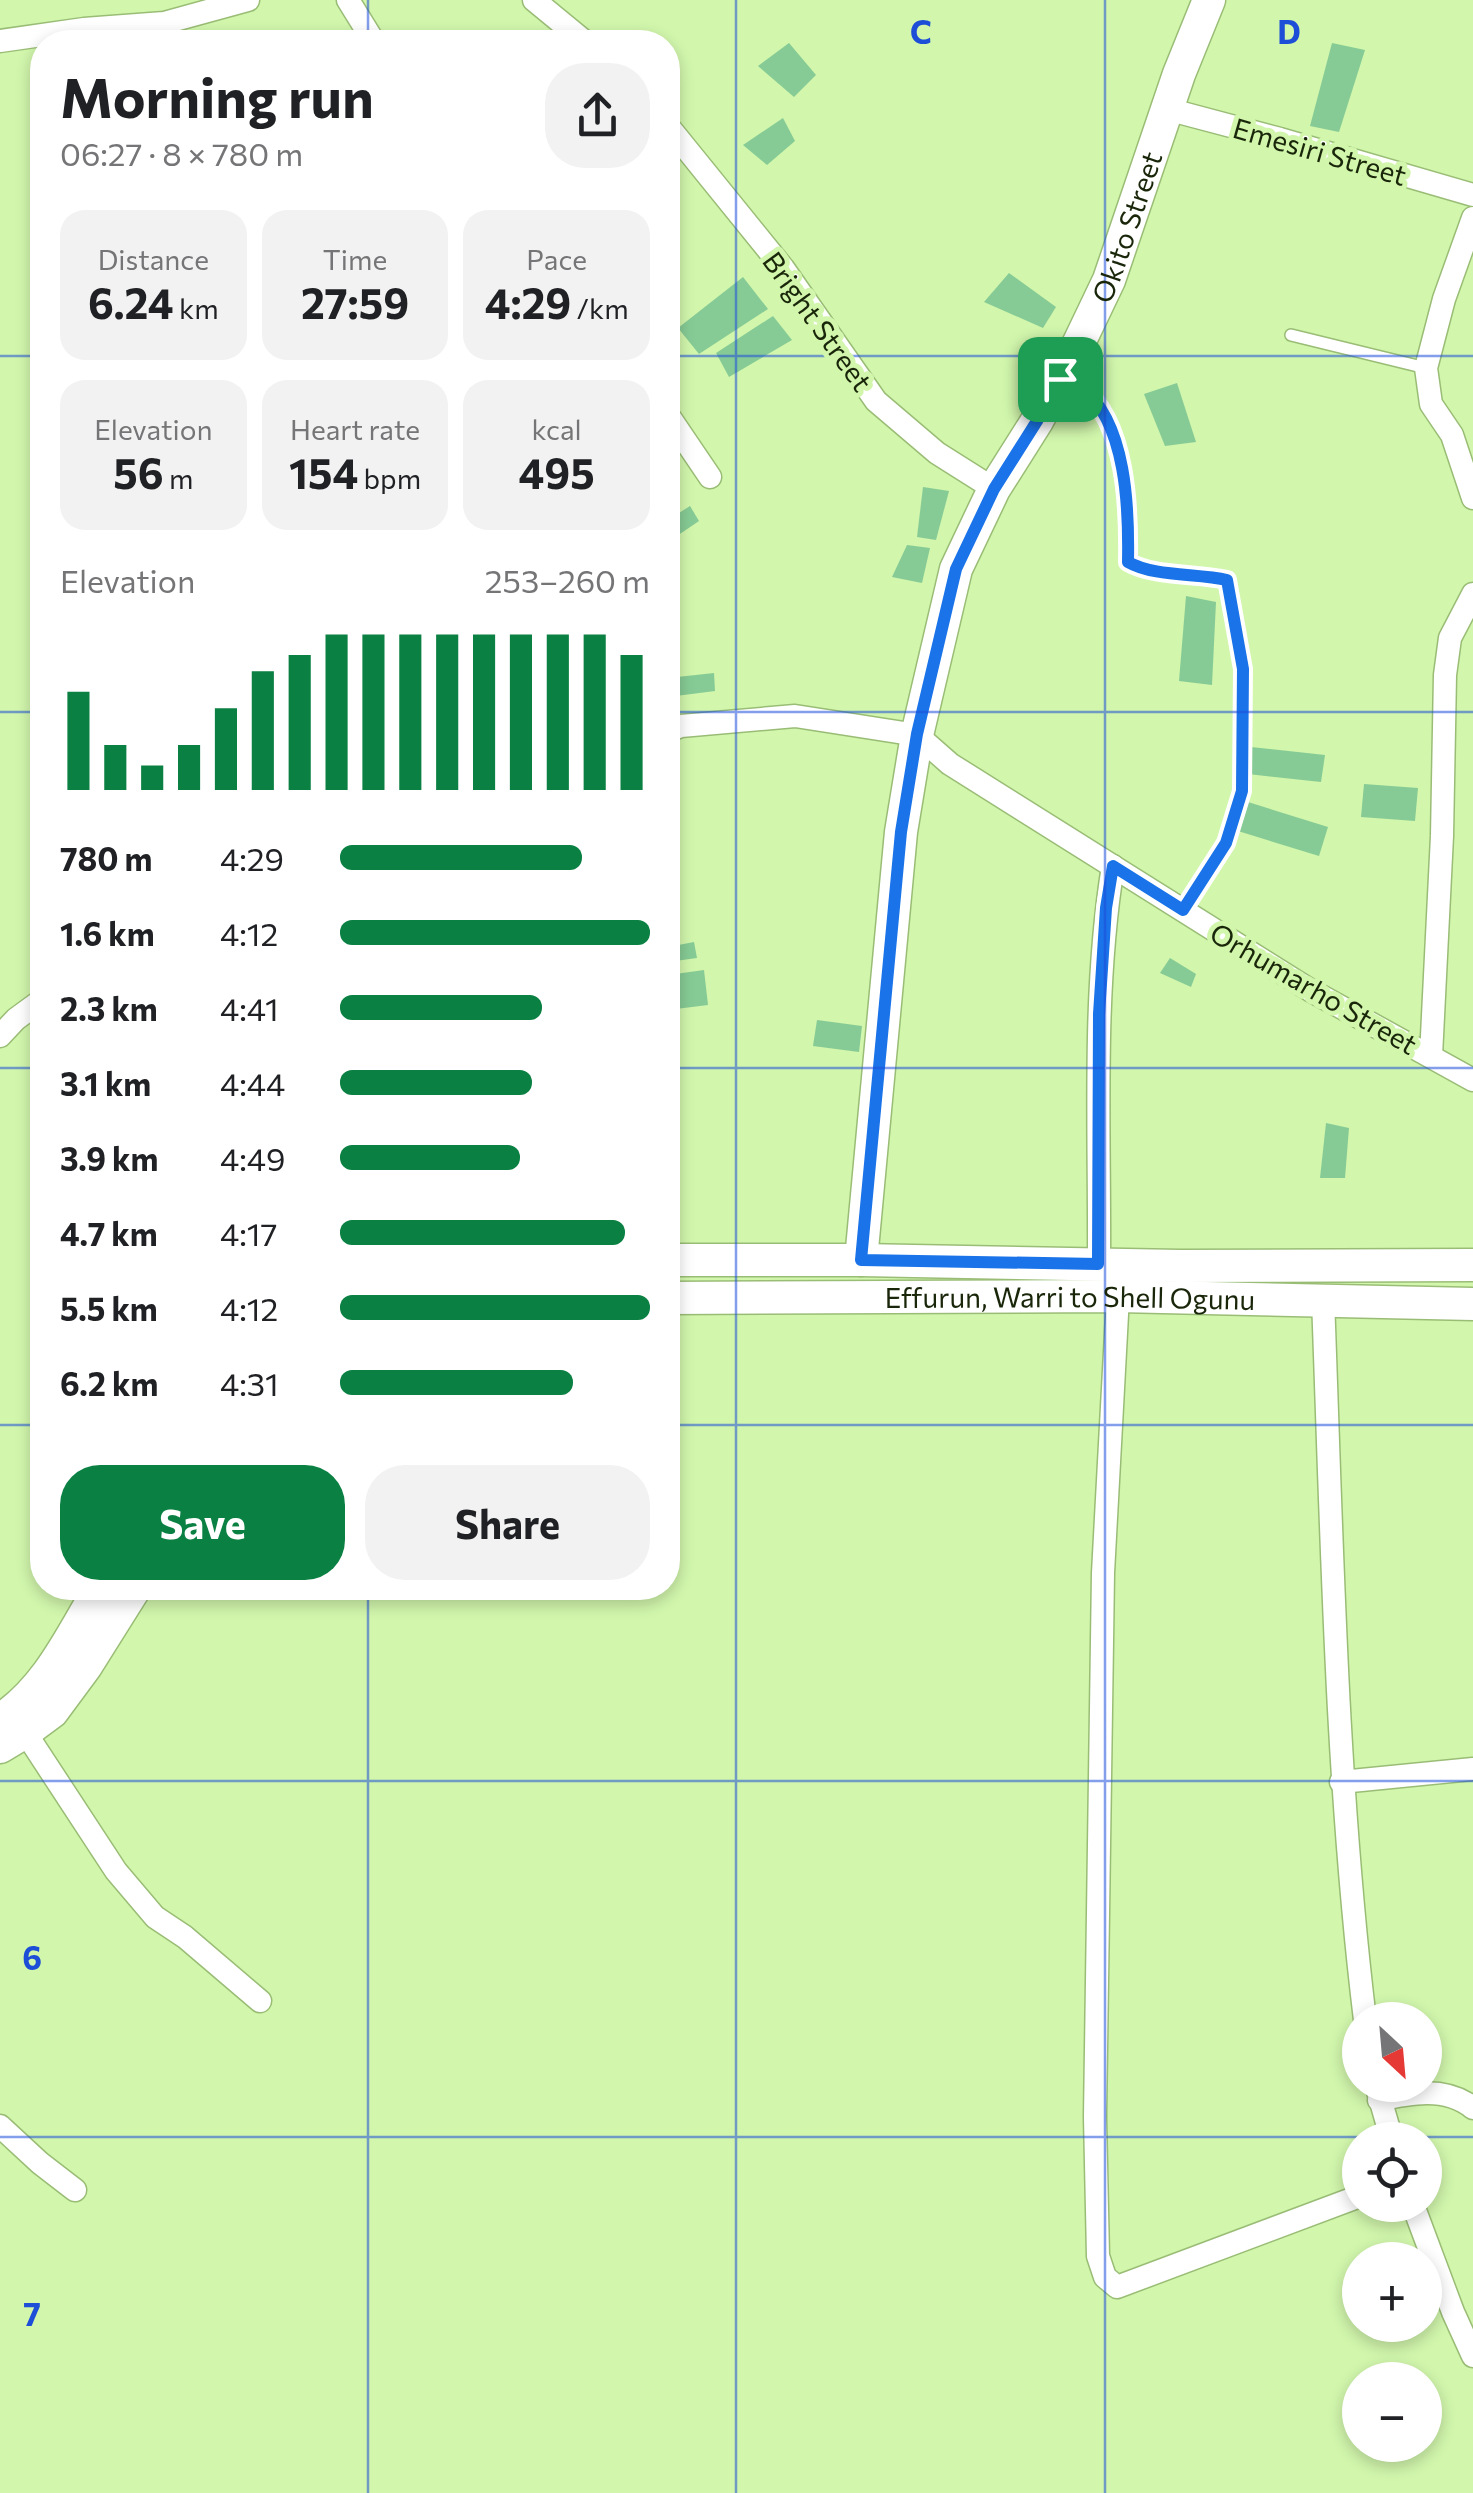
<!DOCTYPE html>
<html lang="en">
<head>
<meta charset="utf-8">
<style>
	body { margin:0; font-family:Commissioner,sans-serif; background:#f2f2f2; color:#202124; height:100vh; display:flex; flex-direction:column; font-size:38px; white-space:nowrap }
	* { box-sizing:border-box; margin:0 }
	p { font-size:32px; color:#757577 }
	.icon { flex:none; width:55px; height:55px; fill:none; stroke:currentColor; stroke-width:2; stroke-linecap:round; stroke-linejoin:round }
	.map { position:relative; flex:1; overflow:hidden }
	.panel { position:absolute; left:30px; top:30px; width:650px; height:1570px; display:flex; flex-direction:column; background:#fff; border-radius:40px; box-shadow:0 5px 15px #0003 }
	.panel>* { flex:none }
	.needle { width:65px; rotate:154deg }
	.controls { position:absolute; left:1342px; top:2002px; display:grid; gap:20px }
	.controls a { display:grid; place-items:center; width:100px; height:100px; border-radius:50%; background:#fff; box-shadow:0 5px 15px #0003; font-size:50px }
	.pin { position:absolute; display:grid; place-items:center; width:85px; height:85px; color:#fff; margin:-42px; border-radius:20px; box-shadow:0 5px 15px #0006 }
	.round { display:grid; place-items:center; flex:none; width:105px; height:105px; border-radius:40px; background:#f2f2f2 }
	.headline { display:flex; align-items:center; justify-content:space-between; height:170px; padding:0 30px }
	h1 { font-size:55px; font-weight:700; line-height:75px }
	.stats { display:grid; grid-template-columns:repeat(3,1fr); gap:15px; height:170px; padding:10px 30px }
	.stats div { display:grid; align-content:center; border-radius:25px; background:#f2f2f2; text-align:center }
	.stats b { font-size:42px; font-weight:700 }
	.stats small { font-size:28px; font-weight:400 }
	.stats p { font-size:28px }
	.chart { height:280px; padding:20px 30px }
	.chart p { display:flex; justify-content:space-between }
	.chart svg { width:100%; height:180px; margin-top:10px; stroke:#0b8043; stroke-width:6 }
	.button { display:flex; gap:20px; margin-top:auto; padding:20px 30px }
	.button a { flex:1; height:115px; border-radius:40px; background:#0b8043; color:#fff; font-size:40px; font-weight:700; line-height:115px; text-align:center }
	.button a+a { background:#f2f2f2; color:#202124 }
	ul { padding:0 30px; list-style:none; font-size:32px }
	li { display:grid; grid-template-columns:160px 120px 1fr; align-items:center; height:75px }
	li i { height:25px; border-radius:12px; background:#0b8043 }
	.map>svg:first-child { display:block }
</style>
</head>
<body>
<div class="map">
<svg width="1473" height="2493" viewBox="0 0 1473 2493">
	<rect width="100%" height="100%" fill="#d1f6ac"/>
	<g fill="#86cb95">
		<polygon points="789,43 816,75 794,97 758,66"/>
		<polygon points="1332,43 1365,50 1339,132 1310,126"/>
		<polygon points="783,118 795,141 767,165 743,145"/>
		<polygon points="1009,273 1056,307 1043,328 984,302"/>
		<polygon points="743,277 768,309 699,354 678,328"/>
		<polygon points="773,316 792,340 729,377 716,353"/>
		<polygon points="1177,383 1196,442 1165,446 1144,394"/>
		<polygon points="923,487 949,491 936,540 917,537"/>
		<polygon points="690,506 699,521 668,542 668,520"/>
		<polygon points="907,545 930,548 922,583 892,577"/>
		<polygon points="1186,596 1216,602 1212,685 1179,681"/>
		<polygon points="714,673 715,691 668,697 668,678"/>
		<polygon points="1251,747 1325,755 1321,782 1248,774"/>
		<polygon points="1364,784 1418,788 1415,821 1361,817"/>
		<polygon points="1248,802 1328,827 1319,856 1238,831"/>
		<polygon points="694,942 697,958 668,962 668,947"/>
		<polygon points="1170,958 1196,974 1191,987 1160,973"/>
		<polygon points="704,970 708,1005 668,1010 668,975"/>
		<polygon points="817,1020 862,1026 859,1052 813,1046"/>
		<polygon points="1326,1123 1349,1128 1345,1178 1320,1178"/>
	</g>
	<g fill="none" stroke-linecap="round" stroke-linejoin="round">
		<g stroke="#9abd76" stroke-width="14">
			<g id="lane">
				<polyline points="1291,335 1426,368"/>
				<path d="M1063,380L1080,385L1102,408L1119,453L1129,516L1128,562C1155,577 1197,573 1227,580L1243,669L1242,791L1226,843L1183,911"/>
				<polyline points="41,713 42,716"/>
			</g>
		</g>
		<g stroke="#9abd76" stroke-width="25">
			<g id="street">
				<polyline points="348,0 374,42"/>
				<polyline points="534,0 585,42"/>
				<polyline points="0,41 84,29 164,23 248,0"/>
				<polyline points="1167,109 1280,139 1473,195"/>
				<polyline points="668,126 783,268 876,401 937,453 994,489"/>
				<polyline points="1473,218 1444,299 1426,368 1431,404 1452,435 1473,498"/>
				<polyline points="668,415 710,477"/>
				<polyline points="668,731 681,726 795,716 917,735 950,764 1310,990 1473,1080"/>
				<polyline points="0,1036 16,1019 42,1000"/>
				<polyline points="1431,1056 1442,836 1445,675 1450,638 1473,594"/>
				<path d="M1099,1264C1100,1133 1092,996 1113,866"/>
				<polyline points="1118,1296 1103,1573 1095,2117 1098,2256 1105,2277 1117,2287 1360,2196"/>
				<path d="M1323,1299C1332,1540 1336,1781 1365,2020"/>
				<polyline points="25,1732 116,1871 155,1917 185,1937 260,2001"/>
				<polyline points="1341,1782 1473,1769"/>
				<polyline points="1377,2088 1392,2140"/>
				<path d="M1379,2100C1410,2093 1446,2086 1473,2108"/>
				<polyline points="0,2126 40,2163 75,2190"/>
				<polyline points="1413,2205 1453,2312 1473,2356"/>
			</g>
		</g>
		<g stroke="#9abd76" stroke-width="35">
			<g id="secondary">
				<polyline points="668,1260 861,1260 1180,1266 1473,1265"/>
				<path id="s1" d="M861,1260L901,832L917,735L956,569L994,489L1037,421L1076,349L1109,280L1179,74L1209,0"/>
				<path id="s2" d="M668,1298L1118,1296L1473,1304"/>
				<path d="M0,1720C48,1689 72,1634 100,1588"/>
				<polyline points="0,1747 25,1732 52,1712 86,1666 135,1588"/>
			</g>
		</g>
		<use href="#lane" stroke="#fff" stroke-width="11"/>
		<use href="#street" stroke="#fff" stroke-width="22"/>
		<use href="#secondary" stroke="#fff" stroke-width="32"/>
	</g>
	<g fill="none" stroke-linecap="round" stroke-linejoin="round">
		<g stroke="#fff" stroke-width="20">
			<path id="route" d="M1060,379C1067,381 1076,383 1081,387C1127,422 1129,510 1128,562C1154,577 1197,573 1227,580L1243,669L1242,791L1226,843L1183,910L1113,866L1106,908L1099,1014L1098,1264L861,1260L901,832L917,734L956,569L994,489L1037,421Z"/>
		</g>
		<use href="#route" stroke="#1a73e8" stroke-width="12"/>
	</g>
	<path fill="none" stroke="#1d4ed8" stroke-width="2.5" stroke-opacity="0.55" d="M368,0V42M736,0V2493M1105,0V2493M0,356H42M668,356H1473M0,712H42M668,712H1473M0,1068H42M668,1068H1473M0,1425H42M668,1425H1473M368,1588V2493M0,1781H1473M0,2137H1473"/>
	<g text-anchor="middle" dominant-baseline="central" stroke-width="10" stroke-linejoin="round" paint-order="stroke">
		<g font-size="28" fill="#192609" stroke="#d1f6ac">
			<text transform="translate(1320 151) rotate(16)">Emesiri Street</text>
			<text stroke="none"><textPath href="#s1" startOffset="1082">Okito Street</textPath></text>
			<text transform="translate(818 321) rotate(54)">Bright Street</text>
			<text transform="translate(1314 988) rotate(30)">Orhumarho Street</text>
			<text stroke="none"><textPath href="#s2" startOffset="402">Effurun, Warri to Shell Ogunu</textPath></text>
		</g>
	</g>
	<g font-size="32" text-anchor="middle" font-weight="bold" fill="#1d4ed8" stroke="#d1f6ac" stroke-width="10" stroke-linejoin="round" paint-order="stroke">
		<text x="921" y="44">C</text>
		<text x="1289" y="44">D</text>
		<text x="32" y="1970">6</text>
		<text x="32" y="2326">7</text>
	</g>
</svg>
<div class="controls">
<a><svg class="needle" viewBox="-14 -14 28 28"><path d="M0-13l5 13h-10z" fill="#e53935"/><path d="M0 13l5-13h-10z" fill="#757577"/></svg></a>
<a><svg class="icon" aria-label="locate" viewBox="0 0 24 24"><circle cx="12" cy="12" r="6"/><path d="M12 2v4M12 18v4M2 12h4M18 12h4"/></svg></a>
<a>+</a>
<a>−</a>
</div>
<div class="pin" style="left:1060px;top:379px;background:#1e9e55"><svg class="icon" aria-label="arrive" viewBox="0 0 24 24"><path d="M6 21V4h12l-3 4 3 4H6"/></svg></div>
<section class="panel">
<div class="headline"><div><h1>Morning run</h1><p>06:27 · 8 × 780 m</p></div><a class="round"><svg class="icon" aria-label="share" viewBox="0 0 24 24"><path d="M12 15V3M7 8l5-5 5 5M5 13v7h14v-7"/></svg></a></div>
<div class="stats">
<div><p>Distance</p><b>6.24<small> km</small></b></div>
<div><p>Time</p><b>27:59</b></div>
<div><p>Pace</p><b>4:29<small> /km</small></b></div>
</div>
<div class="stats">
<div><p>Elevation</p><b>56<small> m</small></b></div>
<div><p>Heart rate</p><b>154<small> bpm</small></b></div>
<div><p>kcal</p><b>495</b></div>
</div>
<div class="chart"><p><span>Elevation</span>253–260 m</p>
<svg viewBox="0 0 160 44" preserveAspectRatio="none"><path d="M5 44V20M15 44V33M25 44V38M35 44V33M45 44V24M55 44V15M65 44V11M75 44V6M85 44V6M95 44V6M105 44V6M115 44V6M125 44V6M135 44V6M145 44V6M155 44V11"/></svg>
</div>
<ul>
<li><b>780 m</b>4:29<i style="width:78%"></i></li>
<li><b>1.6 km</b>4:12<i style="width:100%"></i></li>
<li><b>2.3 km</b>4:41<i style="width:65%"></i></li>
<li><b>3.1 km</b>4:44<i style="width:62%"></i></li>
<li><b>3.9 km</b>4:49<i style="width:58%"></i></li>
<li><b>4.7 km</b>4:17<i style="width:92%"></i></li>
<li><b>5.5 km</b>4:12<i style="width:100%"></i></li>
<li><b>6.2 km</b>4:31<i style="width:75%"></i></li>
</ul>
<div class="button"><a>Save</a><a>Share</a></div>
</section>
</div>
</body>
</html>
